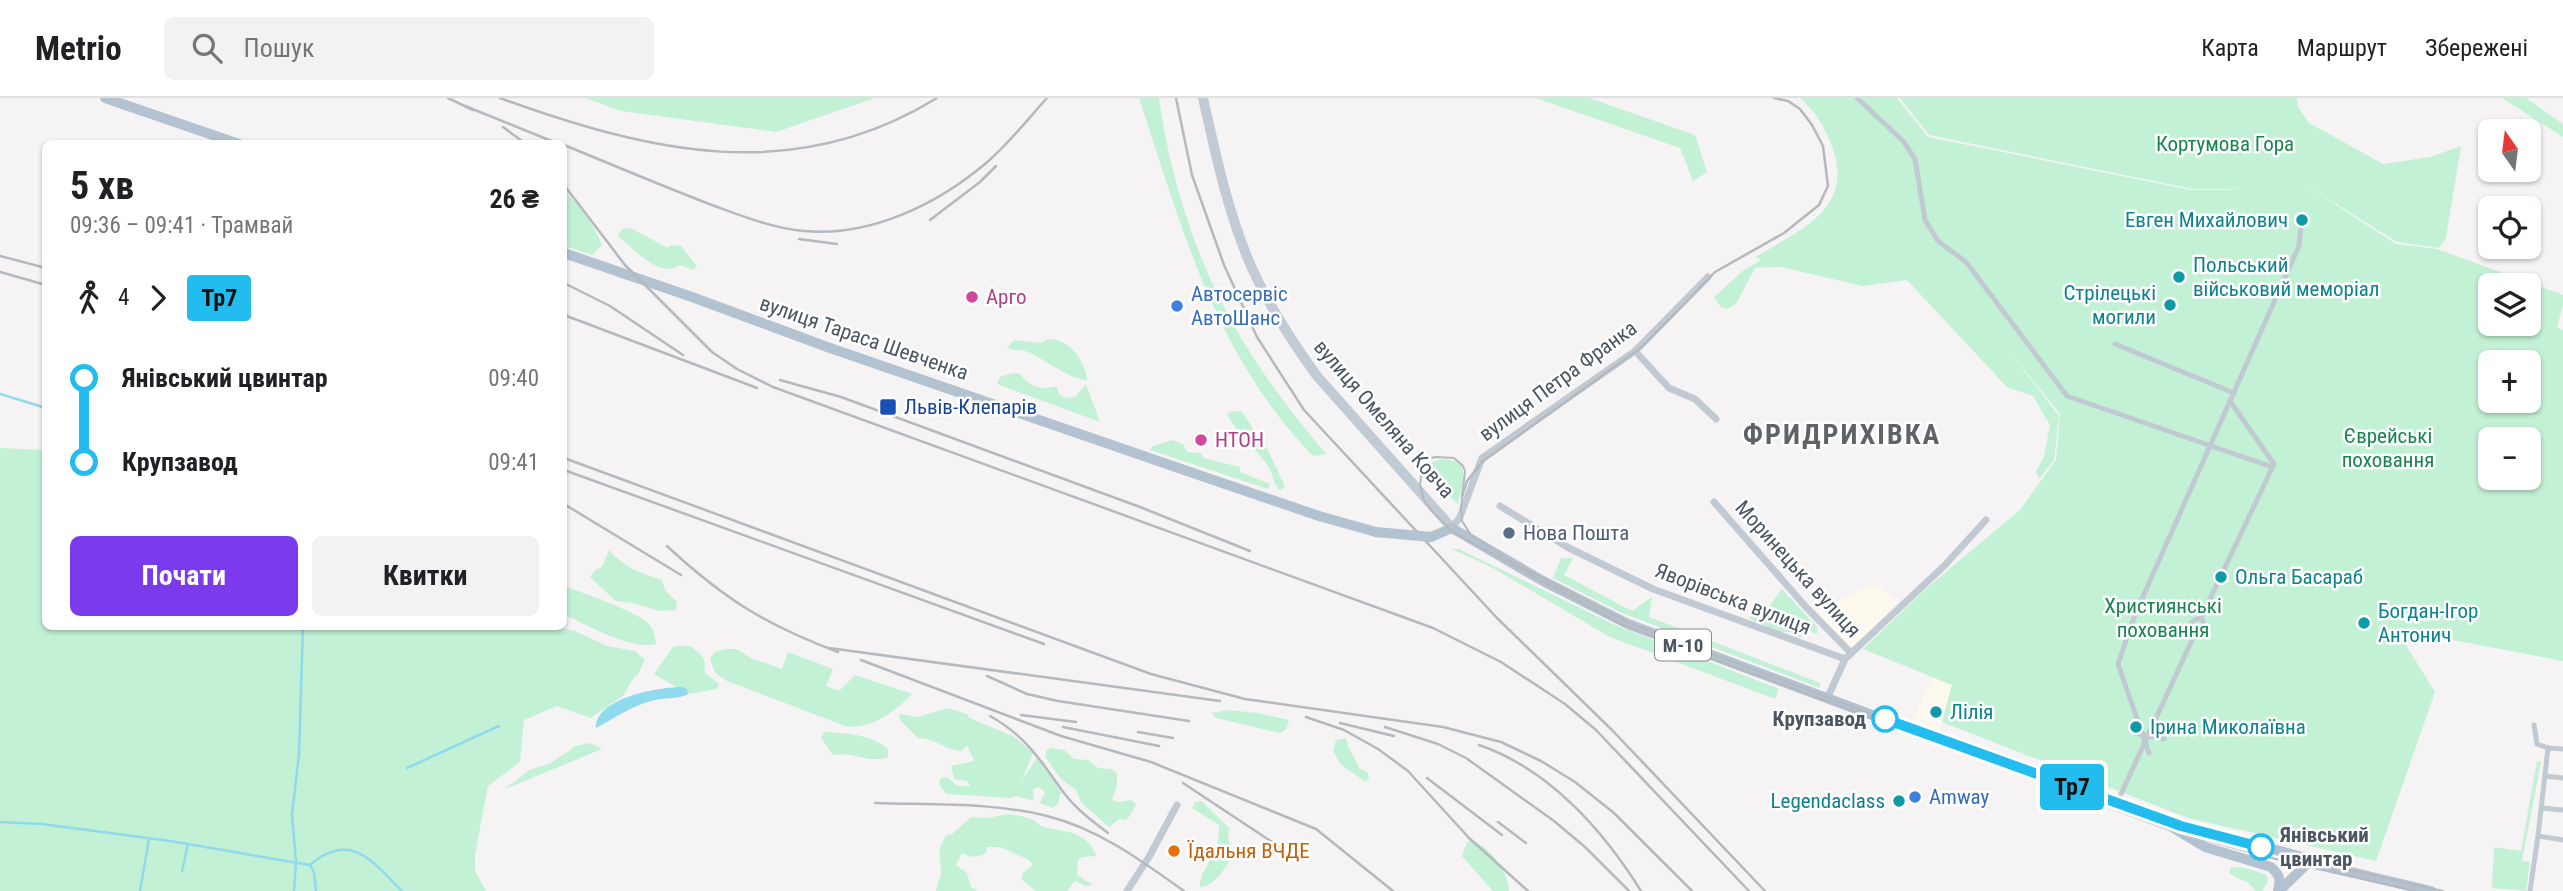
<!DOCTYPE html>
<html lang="uk">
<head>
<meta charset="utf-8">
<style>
	:root { --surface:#fff; --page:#f2f2f2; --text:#202124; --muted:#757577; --line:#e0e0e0; --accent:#7c3aed }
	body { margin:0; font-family:"Roboto Condensed",sans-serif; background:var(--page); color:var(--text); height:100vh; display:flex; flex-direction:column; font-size:26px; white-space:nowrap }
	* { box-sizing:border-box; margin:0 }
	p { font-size:23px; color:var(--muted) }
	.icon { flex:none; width:38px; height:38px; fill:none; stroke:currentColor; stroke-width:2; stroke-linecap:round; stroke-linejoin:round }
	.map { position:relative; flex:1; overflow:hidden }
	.side { position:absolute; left:42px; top:42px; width:525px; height:490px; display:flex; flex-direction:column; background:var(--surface); border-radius:10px; box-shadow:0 2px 5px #0004 }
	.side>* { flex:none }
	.badge { padding:0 14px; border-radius:5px; font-size:24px; line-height:46px }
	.needle { width:46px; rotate:346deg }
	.fabs { position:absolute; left:2478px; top:21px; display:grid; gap:14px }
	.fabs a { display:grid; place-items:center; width:63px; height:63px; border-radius:10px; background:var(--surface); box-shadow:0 2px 5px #0004; font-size:35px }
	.map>.badge { position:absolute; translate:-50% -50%; box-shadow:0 0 0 4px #fff }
	.legs { display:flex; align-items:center; gap:10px; height:77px; padding:0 28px; font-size:23px }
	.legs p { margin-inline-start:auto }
	.summary { display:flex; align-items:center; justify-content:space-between; height:119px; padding:0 28px }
	h1 { font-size:38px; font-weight:700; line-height:52px }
	.button { display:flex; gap:14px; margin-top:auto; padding:14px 28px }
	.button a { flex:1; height:80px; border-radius:10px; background:var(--accent); color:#fff; font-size:28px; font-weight:700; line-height:80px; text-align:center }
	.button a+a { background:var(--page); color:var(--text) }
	ul { padding:0 28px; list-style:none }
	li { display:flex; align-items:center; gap:24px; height:84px; font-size:26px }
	li i { display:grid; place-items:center; width:10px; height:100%; margin:0 9px; background:currentColor }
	li i::after { content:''; width:18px; height:18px; margin:-9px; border:5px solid; border-radius:50%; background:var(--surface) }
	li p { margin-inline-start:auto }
	li:first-child i { background:linear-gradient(#0000 50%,currentColor 0) }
	li:last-child i { background:linear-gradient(currentColor 50%,#0000 0) }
	header { display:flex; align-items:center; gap:42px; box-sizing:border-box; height:98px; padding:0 35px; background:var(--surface); border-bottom:2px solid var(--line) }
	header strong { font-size:33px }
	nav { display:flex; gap:38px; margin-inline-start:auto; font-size:24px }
	.search { width:490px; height:63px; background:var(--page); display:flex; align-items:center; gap:18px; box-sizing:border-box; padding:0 24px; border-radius:10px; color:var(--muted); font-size:26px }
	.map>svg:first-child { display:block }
	.commercial { fill:#fdf9ef }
	.green { fill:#c3f1d5; fill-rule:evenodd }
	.water { fill:#90daee }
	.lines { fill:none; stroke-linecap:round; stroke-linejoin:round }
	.stream { stroke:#90daee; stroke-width:2.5 }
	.pedestrian { stroke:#c1cad2; stroke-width:5 }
	.minor { stroke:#c1cad2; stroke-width:7 }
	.secondary { stroke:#c1cbd6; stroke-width:10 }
	.primary { stroke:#b3c2d1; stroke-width:10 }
	.tram { stroke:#b5b8bd; stroke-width:2 }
	.rail { stroke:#b5b8bd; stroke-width:2.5 }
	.primary-bridge { stroke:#b3c2d1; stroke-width:10 }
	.line-1-casing { stroke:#fff; stroke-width:16 }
	.line-1 { stroke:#23bcee; stroke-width:10 }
	.culture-dot { fill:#0f9aa8; stroke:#fff; stroke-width:2.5 }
	.hotel-dot { fill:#d1479c; stroke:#fff; stroke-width:2.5 }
	.shop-dot { fill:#3f7fe0; stroke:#fff; stroke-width:2.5 }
	.transit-dot { fill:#1a4fb4; stroke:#fff; stroke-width:2.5 }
	.service-dot { fill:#5c6f8a; stroke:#fff; stroke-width:2.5 }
	.stop-1-dot { fill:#fff; stroke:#23bcee; stroke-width:3.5 }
	.food-dot { fill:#e8710a; stroke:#fff; stroke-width:2.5 }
	.labels { text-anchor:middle; stroke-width:5; stroke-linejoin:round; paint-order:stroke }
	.shield { fill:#fff; stroke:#808990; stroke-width:2 }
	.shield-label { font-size:19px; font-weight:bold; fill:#4a5661 }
	.park-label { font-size:21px; fill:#17864f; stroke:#fff }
	.culture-label { font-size:21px; fill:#0d838f; stroke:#fff; text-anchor:start }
	.shop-label { font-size:21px; fill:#366cbe; stroke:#fff; text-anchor:start }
	.hotel-label { font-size:21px; fill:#b23c85; stroke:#fff; text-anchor:start }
	.street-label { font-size:21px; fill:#4a5661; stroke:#fff }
	.transit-label { font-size:21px; fill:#164399; stroke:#fff; text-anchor:start }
	.service-label { font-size:21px; fill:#4e5e75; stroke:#fff; text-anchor:start }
	.stop-label { font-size:21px; font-weight:bold; fill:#4a5661; stroke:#fff; text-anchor:end }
	.food-label { font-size:21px; fill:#c56008; stroke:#fff; text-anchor:start }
	.district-label { font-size:28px; font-weight:bold; letter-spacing:2px; fill:#5f6368; stroke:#fff }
</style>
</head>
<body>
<header>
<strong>Metrio</strong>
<div class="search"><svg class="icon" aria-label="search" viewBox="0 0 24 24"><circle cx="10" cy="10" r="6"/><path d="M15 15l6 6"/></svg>Пошук</div>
<nav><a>Карта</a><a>Маршрут</a><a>Збережені</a></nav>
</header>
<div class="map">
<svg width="2563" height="793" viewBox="0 0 2563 793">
	<rect width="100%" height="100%" fill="#f5f3f3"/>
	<!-- commercial -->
	<g class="commercial">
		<polygon points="1875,486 1898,504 1855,547 1847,547 1815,513"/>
		<polygon points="1932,580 1952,587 1942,624 1937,634 1911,625"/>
	</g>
	<!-- green -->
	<g class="green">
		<polygon points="585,0 875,0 776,34 621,13"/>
		<path d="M1139,0H1159C1170,83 1199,171 1243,243C1267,283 1296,320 1326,356L1313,358C1215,257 1182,130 1139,0Z"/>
		<polygon points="1536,0 1589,0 1695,37 1707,74 1693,83 1680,50"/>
		<path d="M1800,0H1897L1928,39L2191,92H2230L2245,88L2231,91H2192L1929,37L1900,0H2297L2298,9L2309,25L2383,66L2430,59L2461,48L2446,140L2439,150L2397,144L2301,84L2396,146L2437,151L2563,197V207L2557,229L2563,232V563L2396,531L2435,594L2376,763L2188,720L1942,624L1952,587L1863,551L1929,488L2020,412L2056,362L2060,316L2008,252L2059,318L2054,362L2039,381L2036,373L2044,359L2050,327L2033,298L2007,289L1907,182L1863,188L1781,169L1755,170L1736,206L1727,211L1720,208L1714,199L1744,172L1761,162L1756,159C1797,133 1852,113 1834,54C1827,33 1817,14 1800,0ZM2490,187H2529V226H2490ZM2490,264H2529V303H2490ZM2490,341H2529V380H2490Z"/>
		<polygon points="2502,0 2526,0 2563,26 2563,39"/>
		<path d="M564,92C579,107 594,126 602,147L592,157L564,148Z"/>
		<path d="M630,130L668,150L670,147L681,148L697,168L693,172L680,167C658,181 635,151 618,138L622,131Z"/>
		<path d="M1047,241C1069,240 1085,262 1087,282C1073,283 1044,261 1030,255C1023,251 1015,253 1007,250L1014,242L1041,245Z"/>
		<path d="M1013,275L1020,276C1025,283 1035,291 1045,290C1049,290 1053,288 1057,289L1059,296L1065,300L1075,299L1086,286L1100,324L997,286L1000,279Z"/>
		<path d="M1233,313L1242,314L1269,354L1285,389L1280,392C1272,385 1274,376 1268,368C1256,350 1236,335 1227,316Z"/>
		<polygon points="1173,342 1183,346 1187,354 1201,355 1203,360 1240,369 1240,374 1270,386 1268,391 1150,352 1153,348"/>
		<polygon points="0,350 45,352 46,528 556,529 575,533 607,548 635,553 645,562 637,578 634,579 623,598 591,620 557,608 524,622 520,664 488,688 475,756 475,773 486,793 0,793"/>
		<polygon points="1442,361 1455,363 1462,368 1464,381 1458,406 1424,374 1430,365"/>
		<polygon points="1452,451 1459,451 1615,527 1779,591 1775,601 1610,539 1493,470"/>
		<path d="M609,452C625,470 640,475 662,482L665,492L677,504L676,512L660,513L634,505L616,503L590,479L595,472L602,469Z"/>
		<polygon points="1561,460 1573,460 1564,477 1632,513 1652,499 1649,519 1820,585 1820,590 1622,515 1553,480"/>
		<path d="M564,488C581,494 637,514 648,525C653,530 655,538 656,546C629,552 589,527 564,517Z"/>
		<polygon points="1782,491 1817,529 1818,535 1813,535 1808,531 1800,540 1792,534 1778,534 1748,520 1769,509"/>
		<path d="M678,548H690C700,555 708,561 704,574L719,586L717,591L688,596L654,576L673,549Z"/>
		<path d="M726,551H736L753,561L782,571L788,554L833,571L826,588L839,593L855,577L912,596C896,613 869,633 845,628L727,583L715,575L710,560L715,554Z"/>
		<path d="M947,610L967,616L969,620L1013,638L1033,655L1022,682L1037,660L1043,663L1061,694L1058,706L1052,710L1040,705L1045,694L1039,689L1033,691L1034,703L1016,698L1010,700L946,696L939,686L941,680L947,679L957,688H970L967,683L954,681L951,668L974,663L967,647L962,653C942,651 938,641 918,640L900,622L899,616L918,619Z"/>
		<polygon points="1228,612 1257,615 1289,622 1286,632 1280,635 1216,620 1212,615"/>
		<path d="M824,634C845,635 871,636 888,651V659C869,666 852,653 833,657L821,640Z"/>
		<path d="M1346,640C1348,654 1355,657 1359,670L1367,674L1369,680L1366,684L1341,667L1333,653L1336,642Z"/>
		<polygon points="590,645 602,651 505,691 529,672 549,666 576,648"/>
		<polygon points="1051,650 1064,652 1074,661 1088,662 1098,670 1111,671 1117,675 1117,688 1112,702 1118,704 1131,702 1136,706 1130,718 1125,722 1119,721 1109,729 1081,704 1076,692 1061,681 1046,660 1046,653"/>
		<polygon points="2537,663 2541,664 2522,763 2530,764 2526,793 2492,790 2494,749 2521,753"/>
		<path d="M1201,703L1229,730L1228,742L1234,753C1229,766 1215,789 1200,789C1199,770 1222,756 1219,727L1192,710L1195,704Z"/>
		<path d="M1007,716C1015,717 1028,719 1035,723C1039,726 1039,728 1044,729C1065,734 1088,733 1096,758L1083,759L1078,762L1077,777L1093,787L1086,788L1075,783L1067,793H1036L1021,781L1023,775L1033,767L1029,762L1000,749H987L986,755C976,760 971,760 962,755L956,767L967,775L971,789L978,793H936C937,785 942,778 941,771C939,757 938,750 946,738L952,736L971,719L988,720Z"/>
		<path d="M1471,742C1489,748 1509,774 1509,793H1493L1462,758L1467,745Z"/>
		<path d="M2231,769C2243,769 2255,772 2266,777L2268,784L2262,793H2256L2246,783L2241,782L2229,775Z"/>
	</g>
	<!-- water -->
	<path class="water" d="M682,589L687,591L688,596C678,602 663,599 651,603C632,608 613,621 596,630C595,600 659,589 682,589Z"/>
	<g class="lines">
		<!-- stream -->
		<g class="stream">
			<polyline points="0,296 46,310"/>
			<polyline points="407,670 499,628"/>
			<polyline points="0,724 42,726 170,743 310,767"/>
			<path d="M310,767C351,732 373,764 402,793"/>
			<polyline points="310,767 314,774 316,793"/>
			<polyline points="182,773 188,746"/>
			<polyline points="140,793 149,741"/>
			<polyline points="294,793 296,764 292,717 299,656 303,528"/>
		</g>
		<!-- pedestrian -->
		<g class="pedestrian">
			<polyline points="1857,0 1903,43 1915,61 1925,122 1938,143 1966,164 2067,298 2272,369"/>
			<polyline points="2115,246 2234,295"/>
			<path d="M2193,540C2204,539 2208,529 2201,520"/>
			<polyline points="2534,627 2537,646 2548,650"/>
			<polyline points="2135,635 2164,641"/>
			<polyline points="2149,655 2118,566 2136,514 2299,148 2301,128"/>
			<polyline points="2545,678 2563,680"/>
			<path d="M2116,707L2193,540C2186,531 2190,522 2201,520L2274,366L2230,303"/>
			<polyline points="2542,710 2563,712"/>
			<polyline points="2538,738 2548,650 2563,651"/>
			<polyline points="2530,793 2538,738 2563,742"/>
		</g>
		<!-- minor -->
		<g class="minor">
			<polyline points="1635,253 1669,290 1695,301 1716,321"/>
			<polyline points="1714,404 1806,509 1851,555"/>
			<polyline points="1500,408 1569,450 1653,491 1845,561"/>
			<polyline points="1452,430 1460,419 1482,360 1635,253 1708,179"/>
			<polyline points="1827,601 1845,561 1944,468 1986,422"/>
			<polyline points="1127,793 1149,759 1177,707"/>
		</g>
		<!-- secondary -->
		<path class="secondary" d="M1203,0C1215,53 1226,106 1246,156C1263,199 1290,241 1317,278L1452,430"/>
		<!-- primary -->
		<g class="primary">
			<polyline points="105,0 239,46"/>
			<polyline points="564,155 692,199 830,250 1190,374 1319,418 1376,434"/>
			<path d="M1431,439L1452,430L1543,483L1628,526L2170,728L2205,749L2271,769C2280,777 2281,782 2278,793"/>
			<polyline points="2170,728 2181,728 2303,759 2309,764 2431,793"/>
			<polyline points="2279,793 2309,764"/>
		</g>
		<!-- tram -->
		<polyline class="tram" points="2415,793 2287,764 2179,735 1623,527 1454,435 1432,413 1424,402 1420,387 1422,371 1429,361 1435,359 1454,360 1463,368 1465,373 1461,410 1462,423 1471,437 1510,463 1627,524 2002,665 2181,728 2289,758 2443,793"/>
		<!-- rail -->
		<g class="rail">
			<polyline points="448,0 473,12"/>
			<path d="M500,0C649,54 793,89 937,0"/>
			<polyline points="1176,0 1192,77 1224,167 1257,239 1304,312 1497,520 1612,632 1765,793"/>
			<polyline points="465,8 559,46"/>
			<polyline points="503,29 526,46"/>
			<path d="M564,47C613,67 662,88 712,107C742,118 772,130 804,133C870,139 936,107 985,66C1008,47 1027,22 1047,0"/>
			<polyline points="564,87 625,167 712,254 737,271 773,289 1433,530 1501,564 1565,606 1596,632 1749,793"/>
			<polyline points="930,122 980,84 996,68"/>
			<polyline points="799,141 837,146"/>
			<polyline points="0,158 46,170"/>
			<polyline points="0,174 46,187"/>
			<polyline points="564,185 610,208 683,257"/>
			<polyline points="564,217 757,290"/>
			<polyline points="780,282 841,299 1140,409 1250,453"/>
			<polyline points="564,360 1151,576 1245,601 1443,629 1501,644 1541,663 1575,684 1614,715 1692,793"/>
			<polyline points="564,372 1044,546"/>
			<polyline points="1462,398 1467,383 1482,364 1642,249 1715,174 1784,135 1819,107 1828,88 1823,48 1812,27 1800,11 1788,3 1774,0"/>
			<polyline points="564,406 681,477"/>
			<path d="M667,448C724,501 766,527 838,554"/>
			<polyline points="829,550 1220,603"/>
			<polyline points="861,562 1061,638 1151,664 1316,731 1393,793"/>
			<polyline points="987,578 1027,596 1058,603 1189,623"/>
			<polyline points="1021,617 1076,624"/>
			<path d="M990,618C1026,638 1041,663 1064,695C1076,711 1092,723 1108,735"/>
			<polyline points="1306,619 1344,632 1378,651 1408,673 1469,740 1528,793"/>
			<polyline points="1340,625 1394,638"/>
			<polyline points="1063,629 1159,648"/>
			<polyline points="1385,629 1438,646 1466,660 1554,723 1585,749 1629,793"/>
			<polyline points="1138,634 1173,640"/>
			<path d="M1479,647C1549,671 1603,732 1641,793"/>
			<polyline points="1427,680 1502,737"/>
			<polyline points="1183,685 1299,762"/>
			<path d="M875,705C932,707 992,704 1047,718C1099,731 1142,763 1184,793"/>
			<polyline points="1498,724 1526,745"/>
		</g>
		<!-- primary-bridge -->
		<polyline class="primary-bridge" points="1376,434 1431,439"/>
	</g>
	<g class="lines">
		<!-- line-1 casing -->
		<g class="line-1-casing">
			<polyline id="line-1" points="1885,621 2181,728 2261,749"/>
		</g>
		<!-- line-1 -->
		<use href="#line-1" class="line-1"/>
	</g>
	<!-- markers -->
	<g class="culture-dot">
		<circle cx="2302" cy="122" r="7"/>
		<circle cx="2179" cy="179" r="7"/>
		<circle cx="2170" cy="207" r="7"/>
		<circle cx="2221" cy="479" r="7"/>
		<circle cx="2364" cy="525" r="7"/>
		<circle cx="1936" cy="614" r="7"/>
		<circle cx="2136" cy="629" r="7"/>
		<circle cx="1899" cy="703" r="7"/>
	</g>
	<g class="hotel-dot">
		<circle cx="972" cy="199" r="7"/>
		<circle cx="1201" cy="342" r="7"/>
	</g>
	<g class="shop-dot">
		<circle cx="1177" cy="208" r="7"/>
		<circle cx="1915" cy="699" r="7"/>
	</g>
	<rect class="transit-dot" x="879" y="300" width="18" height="18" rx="3.5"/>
	<circle class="service-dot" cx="1509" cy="435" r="7"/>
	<g class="stop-1-dot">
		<circle cx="1885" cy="621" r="12"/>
		<circle cx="2261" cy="749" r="12"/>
	</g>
	<circle class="food-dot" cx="1174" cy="753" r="7"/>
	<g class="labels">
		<!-- shield labels -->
		<rect class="shield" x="1655" y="531.5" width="56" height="31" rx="5"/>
		<g class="shield-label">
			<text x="1683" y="554">М-10</text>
		</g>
		<!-- park labels -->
		<g class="park-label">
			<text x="2225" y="53">Кортумова Гора</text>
			<text x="2388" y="345">Єврейські<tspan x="2388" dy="24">поховання</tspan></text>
			<text x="2163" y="515">Християнські<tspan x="2163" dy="24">поховання</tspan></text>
		</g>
		<!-- culture labels -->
		<g class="culture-label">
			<text x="2288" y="129" text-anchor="end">Евген Михайлович</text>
			<text x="2193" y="174">Польський<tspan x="2193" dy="24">військовий меморіал</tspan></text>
			<text x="2156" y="202" text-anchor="end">Стрілецькі<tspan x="2156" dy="24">могили</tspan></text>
			<text x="2235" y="486">Ольга Басараб</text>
			<text x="2378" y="520">Богдан-Ігор<tspan x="2378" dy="24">Антонич</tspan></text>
			<text x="1950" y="621">Лілія</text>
			<text x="2150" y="636">Ірина Миколаївна</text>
			<text x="1885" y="710" text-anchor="end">Legendaclass</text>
		</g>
		<!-- shop labels -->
		<g class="shop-label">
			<text x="1191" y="203">Автосервіс<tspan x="1191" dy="24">АвтоШанс</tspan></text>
			<text x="1929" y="706">Amway</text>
		</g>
		<!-- hotel labels -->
		<g class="hotel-label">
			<text x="986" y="206">Арго</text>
			<text x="1215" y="349">НТОН</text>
		</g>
		<!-- street labels -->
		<g class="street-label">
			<text transform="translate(864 240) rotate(19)" y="7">вулиця Тараса Шевченка</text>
			<text transform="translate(1558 283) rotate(-36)" y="7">вулиця Петра Франка</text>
			<text transform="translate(1384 321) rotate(49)" y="7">вулиця Омеляна Ковча</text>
			<text transform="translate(1798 471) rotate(48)" y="7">Моринецька вулиця</text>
			<text transform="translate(1733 501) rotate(21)" y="7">Яворівська вулиця</text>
		</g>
		<!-- transit labels -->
		<g class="transit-label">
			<text x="904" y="316">Львів-Клепарів</text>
		</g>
		<!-- service labels -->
		<g class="service-label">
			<text x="1523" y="442">Нова Пошта</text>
		</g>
		<!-- stop labels -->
		<g class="stop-label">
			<text x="1866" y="628">Крупзавод</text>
			<text x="2280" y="744" text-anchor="start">Янівський<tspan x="2280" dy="24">цвинтар</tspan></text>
		</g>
		<!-- food labels -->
		<g class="food-label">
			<text x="1188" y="760">Їдальня ВЧДЕ</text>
		</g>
		<!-- district labels -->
		<g class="district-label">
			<text x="1842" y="346">ФРИДРИХІВКА</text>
		</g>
	</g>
</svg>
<div class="fabs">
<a><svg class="needle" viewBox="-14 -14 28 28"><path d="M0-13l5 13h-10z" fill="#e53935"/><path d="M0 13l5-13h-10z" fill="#757577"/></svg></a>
<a><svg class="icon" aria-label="locate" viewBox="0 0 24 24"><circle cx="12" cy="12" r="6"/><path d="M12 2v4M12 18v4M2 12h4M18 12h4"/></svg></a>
<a><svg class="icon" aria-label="layers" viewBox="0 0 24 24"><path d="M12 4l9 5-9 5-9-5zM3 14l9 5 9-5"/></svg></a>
<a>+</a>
<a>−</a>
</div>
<b class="badge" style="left:2072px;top:689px;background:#23bcee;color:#111">Тр7</b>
<section class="side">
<div class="summary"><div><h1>5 хв</h1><p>09:36 – 09:41 · Трамвай</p></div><b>26 ₴</b></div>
<div class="legs"><svg class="icon" aria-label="walk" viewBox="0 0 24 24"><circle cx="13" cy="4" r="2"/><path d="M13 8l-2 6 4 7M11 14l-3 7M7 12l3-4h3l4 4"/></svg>4<svg class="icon" aria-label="forward" viewBox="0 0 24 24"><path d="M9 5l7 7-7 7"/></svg><b class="badge" style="background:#23bcee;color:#111">Тр7</b></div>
<ul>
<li><i style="color:#23bcee"></i><b>Янівський цвинтар</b><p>09:40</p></li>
<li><i style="color:#23bcee"></i><b>Крупзавод</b><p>09:41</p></li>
</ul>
<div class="button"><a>Почати</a><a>Квитки</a></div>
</section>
</div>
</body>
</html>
